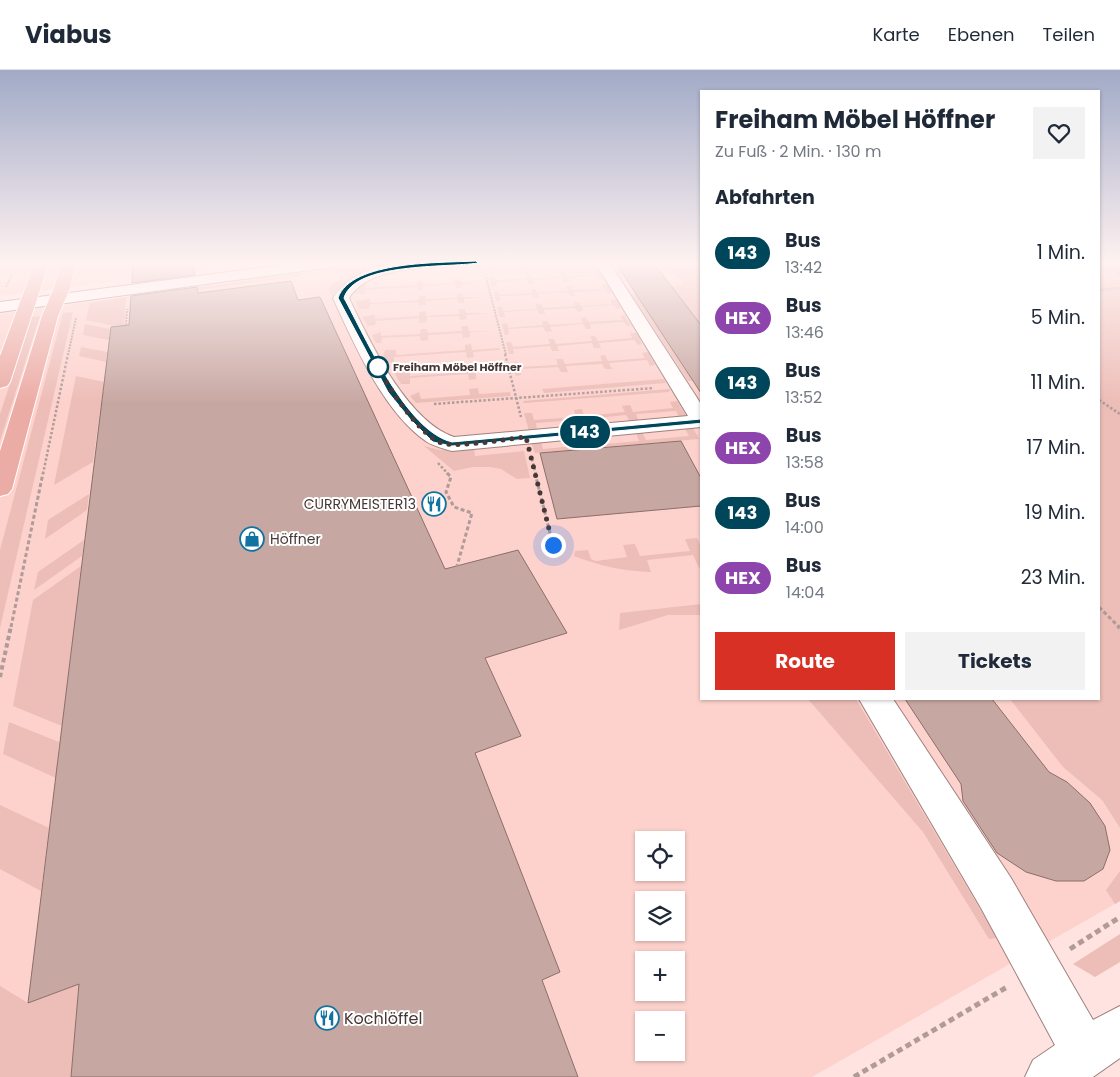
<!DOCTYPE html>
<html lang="de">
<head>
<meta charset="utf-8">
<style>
	:root { --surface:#fff; --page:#f2f2f3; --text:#1f2937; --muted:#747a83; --line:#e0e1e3; --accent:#d93025 }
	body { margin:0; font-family:Poppins,sans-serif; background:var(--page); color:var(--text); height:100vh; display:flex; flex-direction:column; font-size:19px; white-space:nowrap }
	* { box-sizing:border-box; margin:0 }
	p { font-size:16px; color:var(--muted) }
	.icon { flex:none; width:28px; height:28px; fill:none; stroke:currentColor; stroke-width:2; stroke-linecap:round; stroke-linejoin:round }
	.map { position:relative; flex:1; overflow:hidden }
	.details { position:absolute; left:700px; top:20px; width:400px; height:610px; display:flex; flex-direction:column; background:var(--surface); border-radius:0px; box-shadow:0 1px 4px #0004 }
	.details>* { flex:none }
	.badge { padding:0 10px; border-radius:16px; font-size:18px; line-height:32px }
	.fabs { position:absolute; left:635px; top:761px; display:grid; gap:10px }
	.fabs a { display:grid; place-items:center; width:50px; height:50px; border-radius:0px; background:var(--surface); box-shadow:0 1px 4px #0004; font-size:25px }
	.you { position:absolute; width:25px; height:25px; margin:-12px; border:4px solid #fff; border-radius:50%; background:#1a73e8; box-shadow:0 0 0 8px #1a73e833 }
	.map>.badge { position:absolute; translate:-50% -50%; box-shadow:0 0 0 2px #fff }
	h2 { padding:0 15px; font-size:19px; line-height:45px }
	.round { display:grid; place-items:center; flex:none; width:52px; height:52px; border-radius:0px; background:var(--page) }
	.headline { display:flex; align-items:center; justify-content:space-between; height:85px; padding:0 15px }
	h1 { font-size:24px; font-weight:700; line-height:38px }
	.button { display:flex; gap:10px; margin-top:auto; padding:10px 15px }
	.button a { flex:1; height:58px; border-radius:0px; background:var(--accent); color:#fff; font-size:20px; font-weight:700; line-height:58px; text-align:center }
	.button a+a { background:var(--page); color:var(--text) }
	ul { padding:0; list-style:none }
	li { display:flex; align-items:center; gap:15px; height:65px; padding:0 15px }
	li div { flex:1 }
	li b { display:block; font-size:19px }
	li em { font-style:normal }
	li .badge { min-width:55px; font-weight:700; text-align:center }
	header { display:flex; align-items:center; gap:30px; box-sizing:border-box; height:70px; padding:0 25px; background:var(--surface); border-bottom:1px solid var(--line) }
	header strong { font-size:24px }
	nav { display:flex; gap:28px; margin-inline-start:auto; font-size:18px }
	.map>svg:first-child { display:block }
	.built { fill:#fdd2cd; fill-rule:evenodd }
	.green { fill:#edbdb7 }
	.building { fill:#c7a7a2; stroke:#8c6e6a }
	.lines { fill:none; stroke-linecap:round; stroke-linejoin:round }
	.minor-casing { stroke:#a0817d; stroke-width:2 }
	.major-casing { stroke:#fff; stroke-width:2 }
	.path-far4 { stroke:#b19b99; stroke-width:2; stroke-dasharray:2 1; stroke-linecap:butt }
	.path-far3 { stroke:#b19b99; stroke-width:2.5; stroke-dasharray:2.5 2; stroke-linecap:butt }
	.path-far2 { stroke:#b19b99; stroke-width:3; stroke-dasharray:4 2.5; stroke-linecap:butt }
	.path-far1 { stroke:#b19b99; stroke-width:4; stroke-dasharray:4.5 3; stroke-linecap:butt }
	.path { stroke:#b19b99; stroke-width:5; stroke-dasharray:6 4; stroke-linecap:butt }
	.minor { fill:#fff; fill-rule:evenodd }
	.major { fill:#ecaca6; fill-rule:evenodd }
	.line { fill:#00465a; stroke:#fff }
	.walk { stroke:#453836; stroke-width:5; stroke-dasharray:0 9 }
	.stop-dot { fill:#fff; stroke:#00465a; stroke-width:2.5 }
	.labels { text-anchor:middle; stroke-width:4; stroke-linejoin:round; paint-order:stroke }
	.far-stop-label { font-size:11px; font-weight:bold; fill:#453836; stroke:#fff; text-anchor:start }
	.poi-label { font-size:14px; fill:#453836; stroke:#fff; text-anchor:end }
	.near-poi-label { font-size:16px; fill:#453836; stroke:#fff; text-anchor:start }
</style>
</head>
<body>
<header>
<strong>Viabus</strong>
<nav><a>Karte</a><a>Ebenen</a><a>Teilen</a></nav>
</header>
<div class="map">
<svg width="1120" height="1007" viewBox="0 0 1120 1007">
	<rect width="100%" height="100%" fill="#ffe3e0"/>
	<!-- built -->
	<g class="built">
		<polygon points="0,192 266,192 0,226"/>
		<path d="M383,192H678L701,220V629H1043L1120,721V831L812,1007H0V244ZM644,770H676V802H644ZM644,830H676V862H644ZM644,890H676V922H644ZM644,950H676V982H644Z"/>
	</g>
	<!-- green -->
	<g class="green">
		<path d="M383,192H420C385,198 354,198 332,226L328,220L334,212L347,208L348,207L344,205L352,202L325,200Z"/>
		<polygon points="520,192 525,192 527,195 595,192 596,195 591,196 589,193 562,195 563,198 558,198 556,195 528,196 529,200 523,200 521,197 493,198 494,202 487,202 485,194 491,194 493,197 521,196"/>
		<path d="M661,192H701V255L671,216L684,214C678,206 669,202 661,192Z"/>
		<polygon points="1099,192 1120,192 1120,758 1102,730 1063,697 1010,629 1099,629"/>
		<polygon points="594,201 600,201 604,209 599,210 597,206 568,208 569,211 564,212 562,208 533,210 534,213 528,214 527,210 497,212 497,216 491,216 489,207 495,207 497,210 526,209 526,205 531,205 532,208 561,207 560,203 565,203 567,206 595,205"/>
		<polygon points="313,202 314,204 131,229 131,226"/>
		<polygon points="454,209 459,209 460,212 483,213 461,214 461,218 456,218 455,214 423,216 423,220 418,220 417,217 365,220 365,224 352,223 360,215 366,214 366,218 417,215 418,211 423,211 423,215 454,213"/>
		<polygon points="602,215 608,215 612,223 608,224 606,220 574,222 576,226 570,226 568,222 538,224 539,228 533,228 532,225 500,226 500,230 496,231 494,222 498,221 499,225 532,223 531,219 536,219 537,223 568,221 566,217 572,217 573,220 604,219"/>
		<polygon points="463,223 463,227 487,227 464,229 464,233 458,233 457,229 426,231 426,235 419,236 419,232 370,234 369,239 359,239 355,231 370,229 370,233 419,230 419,226 425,226 426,229 457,228 457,224"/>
		<polygon points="636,224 694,311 688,311 632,225"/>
		<polygon points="126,227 124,255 115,256 86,250 90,233"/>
		<polygon points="611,229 617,230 621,238 617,239 614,235 582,237 583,241 578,242 575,238 544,240 545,244 539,244 537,240 504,242 505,247 500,247 497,237 502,237 503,241 537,239 536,234 541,234 543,238 575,236 574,232 579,232 581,236 612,234"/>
		<polygon points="459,239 465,239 466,243 491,243 466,245 467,249 460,250 459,246 427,247 427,252 419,253 419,248 376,251 375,255 368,256 362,247 375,245 375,249 419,246 419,242 426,241 426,246 459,244"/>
		<polygon points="73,242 0,558 0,480 63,243"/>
		<polygon points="624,245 631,256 627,256 624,252 590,254 591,259 586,259 583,254 550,257 552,261 546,262 543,257 508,259 509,264 505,265 502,254 507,253 508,258 543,255 542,251 548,251 549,255 583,253 581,248 586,248 589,252 622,250 620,246"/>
		<polygon points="40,246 0,371 0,344 32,247"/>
		<polygon points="85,254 110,259 109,270 83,265"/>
		<polygon points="461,256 468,256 469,261 495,261 470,262 470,267 463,268 462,263 428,265 428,270 421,271 420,266 382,268 381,273 376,273 372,265 381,262 381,266 420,264 421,259 427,259 428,263 462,261"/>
		<polygon points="630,263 637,263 642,274 638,275 634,270 599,273 601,278 594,278 592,273 557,276 559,281 552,281 550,276 513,279 514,284 509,284 506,272 511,272 513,277 550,274 548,269 554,269 556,274 592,271 590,266 595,266 598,271 632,268"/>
		<polygon points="471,274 472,280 499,278 500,280 473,282 474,287 467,288 466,282 394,287 394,293 387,292 383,285 385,280 396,280 396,285 465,280 465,275"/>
		<polygon points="81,277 107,282 106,292 79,286"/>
		<polygon points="647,282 649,283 655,295 650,296 647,290 609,293 612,299 605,299 602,294 566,296 568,302 561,302 558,297 520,299 521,305 516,306 512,293 517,292 519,297 558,295 556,289 563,289 565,294 602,291 600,286 605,285 608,291 645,288 642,283"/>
		<polygon points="474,295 475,301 504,299 504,301 476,303 476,309 469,310 468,304 410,308 410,314 401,314 395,304 398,301 410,300 410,306 467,302 467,296"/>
		<polygon points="76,306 104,312 93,392 54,415"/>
		<polygon points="664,309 666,313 544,323 542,319"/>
		<polygon points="478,318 479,324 510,322 511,326 416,333 410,326 419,322 421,329 470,325 469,319"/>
		<polygon points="670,319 669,322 524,333 523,331"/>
		<polygon points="677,331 687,347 679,348 676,341 636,344 639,352 630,352 626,345 586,349 588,356 580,357 577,350 536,353 537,360 529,361 524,343 532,343 534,350 576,347 574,340 582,339 584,346 625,342 622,336 630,335 633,342 673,338 670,332"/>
		<polygon points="693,358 699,369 535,383 531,372 541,371 543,379 586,375 584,367 592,366 595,375 639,371 636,363 642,362 646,370 689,366 685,359"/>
		<polygon points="424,376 440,380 474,377 475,386 524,381 530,408 517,409 501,399 490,397 473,397 454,401"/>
		<polygon points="89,424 87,440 45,469 48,450"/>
		<path d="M697,468L701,477V497L699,498L693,485L647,490L651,502C623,501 600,496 574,486L575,481L588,480L591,489L596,491L627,487L623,475L635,474L640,486L690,481L685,469Z"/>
		<polygon points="84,470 82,486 34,520 38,502"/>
		<polygon points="81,496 62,656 13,636 33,530"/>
		<polygon points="701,534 701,545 668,545 619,560 620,543"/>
		<polygon points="808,629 856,629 997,868 989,869 923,762"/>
		<polygon points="9,652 59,672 56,708 3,684"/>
		<polygon points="0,735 49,758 41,821 0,799"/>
		<polygon points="1120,801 1120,831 1115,834 1106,820"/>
		<polygon points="1120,864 1120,892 1095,907 1073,894"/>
		<polygon points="79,914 71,1007 0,1007 0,916 28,933"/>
	</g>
	<!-- building -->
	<g class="building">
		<polygon points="133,192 193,192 195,205 132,213"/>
		<polygon points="615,192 653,192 701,255 701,323"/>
		<polygon points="291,211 298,230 320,227 445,499 518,480 567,563 485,588 521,666 475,683 560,902 542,910 578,1007 71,1007 79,914 28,933 111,257 129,255 131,226 197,217 198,223"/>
		<polygon points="681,371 701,408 701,436 557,449 540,383"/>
		<polygon points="905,629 992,629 1049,702 1067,712 1090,733 1105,756 1110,780 1103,799 1084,811 1056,811 1026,802 997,783 963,731 961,714"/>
	</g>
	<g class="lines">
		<!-- minor casing -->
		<g class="minor-casing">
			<g id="minor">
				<polygon points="305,192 347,192 340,196 0,242 0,232"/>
				<path d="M403,192H482L475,196C438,198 371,193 349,228C370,272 406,350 454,367L688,346L595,192H609L701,334V357L452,381C444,379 434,376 427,372C384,343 354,274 333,228C351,202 373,197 403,192Z"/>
				<polygon points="859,629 893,629 1011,808 1093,950 1120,936 1120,988 1093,1007 1025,1007 1033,990 1055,975 981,838"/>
			</g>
		</g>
		<!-- major casing -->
		<g class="major-casing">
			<g id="major">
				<polygon points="35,192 49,192 10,312 7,316 0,318 0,286"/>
				<polygon points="62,192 76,192 70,218 58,246 12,419 8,424 0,426 0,381 42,246 54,218"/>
			</g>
		</g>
		<!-- path-far4 -->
		<g class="path-far4">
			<polyline points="1099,194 1120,204"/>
			<polyline points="486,207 506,285"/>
			<polyline points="6,217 12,204"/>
			<polyline points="1099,220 1120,218"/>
			<polyline points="126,255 127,239"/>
			<polyline points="68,285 76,248"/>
		</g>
		<!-- path-far3 -->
		<g class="path-far3">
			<polyline points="505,284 521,347"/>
			<polyline points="1099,330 1120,344"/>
			<polyline points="434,334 654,318"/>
			<polyline points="532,389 536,404"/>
			<polyline points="438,393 448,404"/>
			<polyline points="43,404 68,284"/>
		</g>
		<!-- path-far2 -->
		<g class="path-far2">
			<polyline points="447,403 451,407 446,422 454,437 472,443 457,496"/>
			<polyline points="535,403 553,475"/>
			<polyline points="1099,537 1119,557"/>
			<polyline points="11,557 43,403"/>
		</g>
		<!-- path-far1 -->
		<g class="path-far1">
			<polyline points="1118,556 1120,558"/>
			<polyline points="0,607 11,556"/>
		</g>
		<!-- path -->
		<g class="path">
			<polyline points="1070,879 1120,847"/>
			<polyline points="854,1007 1007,917"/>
		</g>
		<!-- minor -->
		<use href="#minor" class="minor"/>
		<!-- major -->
		<use href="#major" class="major"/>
	</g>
	<!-- sky -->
	<linearGradient id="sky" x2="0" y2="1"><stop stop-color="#a1aac7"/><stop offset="0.58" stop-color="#fff2f1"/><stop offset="1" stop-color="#fff2f1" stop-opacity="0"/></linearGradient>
	<rect width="1120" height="333" fill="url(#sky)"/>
	<!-- line -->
	<path class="line" d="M476,191L478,193C446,198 355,192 344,228C366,268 406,361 452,372L701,349L705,351L704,353L452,376L433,372L410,349L388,322L338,228C351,190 442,193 476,191Z"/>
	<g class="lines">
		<!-- walk -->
		<path class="walk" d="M378,297C387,316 421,367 442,373C459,378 506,369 526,367L553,475"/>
	</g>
	<!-- icons -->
	<defs>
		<g id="restaurant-ring" transform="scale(1.25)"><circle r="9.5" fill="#fff" stroke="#1373a0" stroke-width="1.5"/><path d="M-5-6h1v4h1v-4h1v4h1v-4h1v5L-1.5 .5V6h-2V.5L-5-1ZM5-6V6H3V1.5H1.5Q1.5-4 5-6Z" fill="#1373a0"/></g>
		<g id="shop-ring" transform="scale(1.25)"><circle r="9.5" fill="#fff" stroke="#1373a0" stroke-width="1.5"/><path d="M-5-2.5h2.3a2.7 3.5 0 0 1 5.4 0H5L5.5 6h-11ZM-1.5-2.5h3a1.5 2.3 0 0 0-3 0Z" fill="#1373a0"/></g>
	</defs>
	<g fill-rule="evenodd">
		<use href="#restaurant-ring" x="434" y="434"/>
		<use href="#shop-ring" x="252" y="469"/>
		<use href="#restaurant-ring" x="327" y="948"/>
	</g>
	<!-- markers -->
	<circle class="stop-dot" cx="378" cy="297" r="10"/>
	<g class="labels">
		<!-- far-stop labels -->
		<g class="far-stop-label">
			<text x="393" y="301">Freiham Möbel Höffner</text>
		</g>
		<!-- poi labels -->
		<g class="poi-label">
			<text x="416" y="439">CURRYMEISTER13</text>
			<text x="270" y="474" text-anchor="start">Höffner</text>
		</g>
		<!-- near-poi labels -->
		<g class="near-poi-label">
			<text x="344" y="954">Kochlöffel</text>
		</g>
	</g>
</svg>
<div class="fabs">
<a><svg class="icon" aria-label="locate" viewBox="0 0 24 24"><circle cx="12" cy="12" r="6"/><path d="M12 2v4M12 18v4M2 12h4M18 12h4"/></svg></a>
<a><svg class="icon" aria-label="layers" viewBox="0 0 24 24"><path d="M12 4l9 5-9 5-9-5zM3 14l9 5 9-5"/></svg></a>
<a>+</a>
<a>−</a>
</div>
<div class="you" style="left:553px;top:475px"></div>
<b class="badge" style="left:585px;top:362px;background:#00465a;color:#fff">143</b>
<section class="details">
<div class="headline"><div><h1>Freiham Möbel Höffner</h1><p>Zu Fuß · 2 Min. · 130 m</p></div><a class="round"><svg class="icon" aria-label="heart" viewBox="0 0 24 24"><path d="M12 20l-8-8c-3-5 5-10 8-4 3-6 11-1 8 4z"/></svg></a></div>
<h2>Abfahrten</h2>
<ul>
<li><span class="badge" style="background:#00465a;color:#fff">143</span><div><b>Bus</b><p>13:42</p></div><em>1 Min.</em></li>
<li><span class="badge" style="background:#8e44ad;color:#fff">HEX</span><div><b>Bus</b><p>13:46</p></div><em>5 Min.</em></li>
<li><span class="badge" style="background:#00465a;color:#fff">143</span><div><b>Bus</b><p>13:52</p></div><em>11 Min.</em></li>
<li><span class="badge" style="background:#8e44ad;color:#fff">HEX</span><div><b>Bus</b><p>13:58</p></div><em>17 Min.</em></li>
<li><span class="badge" style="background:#00465a;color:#fff">143</span><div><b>Bus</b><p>14:00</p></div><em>19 Min.</em></li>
<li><span class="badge" style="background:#8e44ad;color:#fff">HEX</span><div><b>Bus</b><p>14:04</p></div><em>23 Min.</em></li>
</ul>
<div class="button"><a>Route</a><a>Tickets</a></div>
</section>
</div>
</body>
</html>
